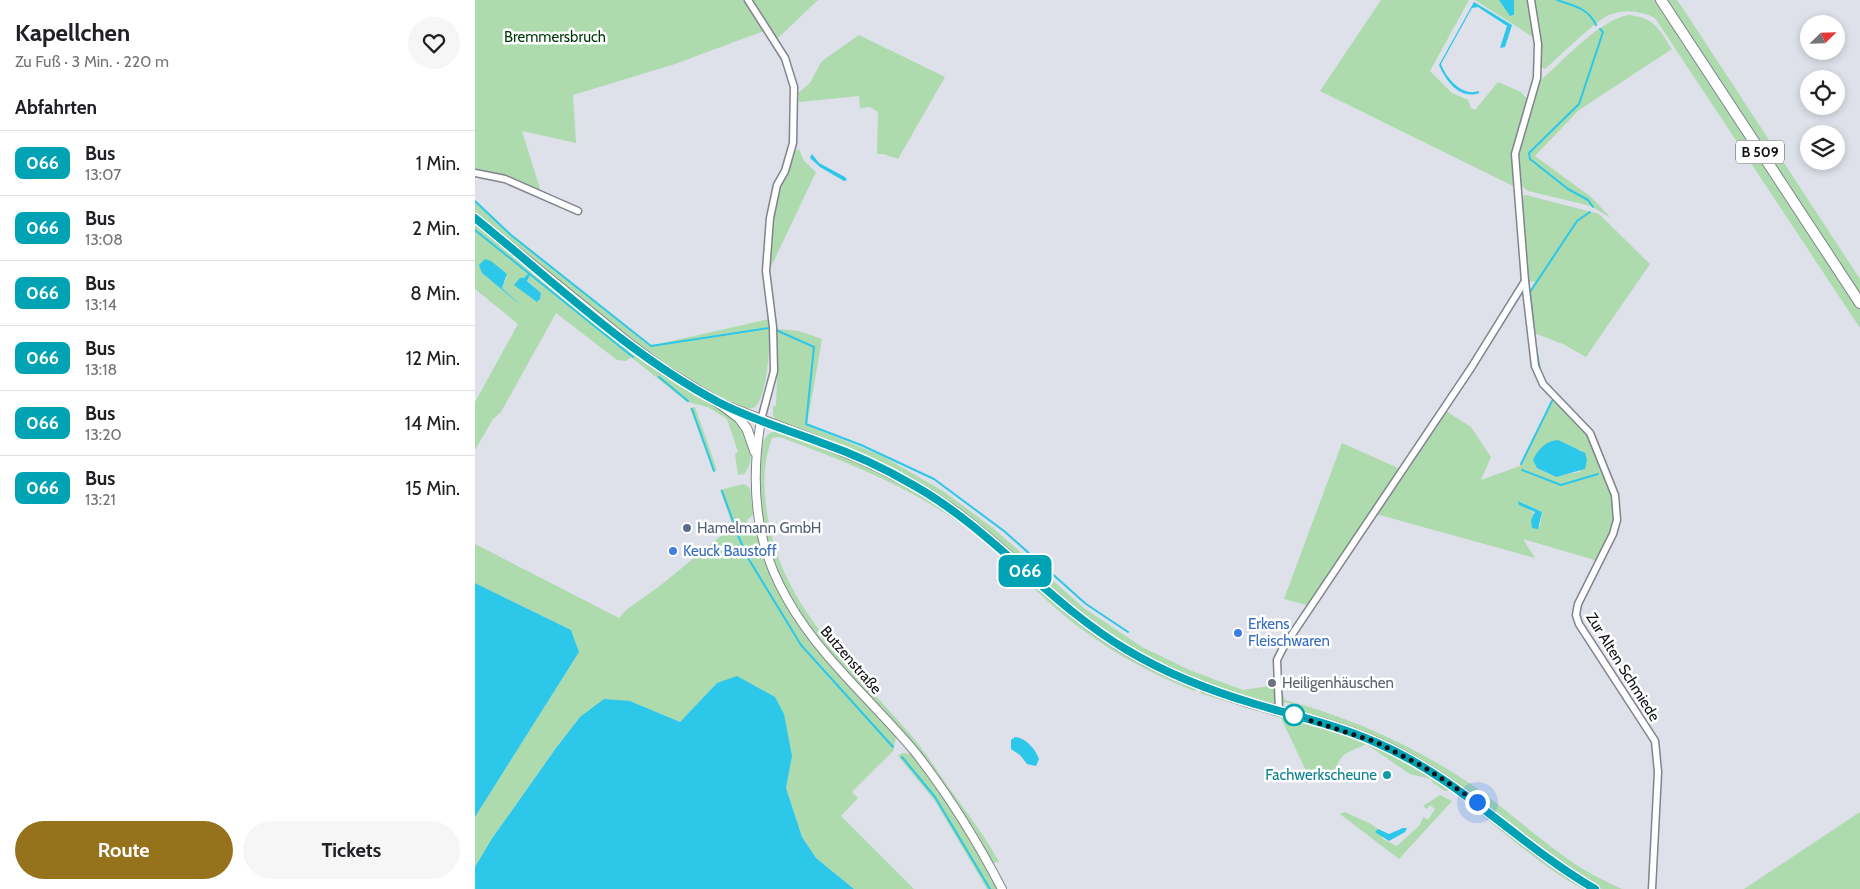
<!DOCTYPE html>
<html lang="de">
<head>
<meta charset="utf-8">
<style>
	:root { --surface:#fff; --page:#f6f6f6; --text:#202124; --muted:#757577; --line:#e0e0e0; --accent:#95721b }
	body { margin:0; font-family:Cabin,sans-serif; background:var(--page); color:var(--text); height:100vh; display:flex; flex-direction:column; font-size:19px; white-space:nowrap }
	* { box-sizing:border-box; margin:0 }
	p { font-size:16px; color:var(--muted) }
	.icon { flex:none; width:28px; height:28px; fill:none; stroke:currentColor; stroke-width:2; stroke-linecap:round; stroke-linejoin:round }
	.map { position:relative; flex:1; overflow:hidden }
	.drawer { display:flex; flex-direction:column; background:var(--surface); width:475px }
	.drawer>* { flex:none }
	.badge { padding:0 10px; border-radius:8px; font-size:18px; line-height:32px }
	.needle { width:32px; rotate:67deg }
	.buttons { position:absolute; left:1325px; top:15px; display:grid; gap:10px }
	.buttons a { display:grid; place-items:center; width:45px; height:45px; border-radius:50%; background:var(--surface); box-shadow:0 2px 8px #0003; font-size:25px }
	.you { position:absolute; width:25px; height:25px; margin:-12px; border:4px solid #fff; border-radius:50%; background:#1a73e8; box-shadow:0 0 0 8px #1a73e833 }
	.map>.badge { position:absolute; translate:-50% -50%; box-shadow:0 0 0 2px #fff }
	h2 { padding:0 15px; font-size:19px; line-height:45px }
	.round { display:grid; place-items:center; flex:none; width:52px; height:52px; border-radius:26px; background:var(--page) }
	.overview { display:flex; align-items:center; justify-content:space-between; height:85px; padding:0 15px }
	h1 { font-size:24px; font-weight:700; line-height:38px }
	.button { display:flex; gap:10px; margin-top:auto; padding:10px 15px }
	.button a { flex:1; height:58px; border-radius:30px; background:var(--accent); color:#fff; font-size:20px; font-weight:700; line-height:58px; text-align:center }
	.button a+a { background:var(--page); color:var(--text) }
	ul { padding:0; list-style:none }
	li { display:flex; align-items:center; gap:15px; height:65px; padding:0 15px; border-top:1px solid var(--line) }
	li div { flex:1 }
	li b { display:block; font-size:19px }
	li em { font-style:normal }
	li .badge { min-width:55px; font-weight:700; text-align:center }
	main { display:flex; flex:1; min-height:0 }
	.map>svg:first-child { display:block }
	.green { fill:#addbae; fill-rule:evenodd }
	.water { fill:#2cc7e9 }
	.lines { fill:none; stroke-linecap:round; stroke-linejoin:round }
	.stream { stroke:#2cc7e9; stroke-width:2 }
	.minor-casing { stroke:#82838d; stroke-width:9 }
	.tertiary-casing { stroke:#82838d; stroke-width:10 }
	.secondary-casing { stroke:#82838d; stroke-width:11 }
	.primary-casing { stroke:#82838d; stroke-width:12 }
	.minor { stroke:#fff; stroke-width:6 }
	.tertiary { stroke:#fff; stroke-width:8 }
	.secondary { stroke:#fff; stroke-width:9 }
	.primary { stroke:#fff; stroke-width:10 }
	.line-casing { stroke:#fff; stroke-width:11 }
	.line { stroke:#00a3b4; stroke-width:8 }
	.walk { stroke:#101114; stroke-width:5; stroke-dasharray:0 9 }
	.service-dot { fill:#5c6f8a; stroke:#fff; stroke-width:2 }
	.shop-dot { fill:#3f7fe0; stroke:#fff; stroke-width:2 }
	.worship-dot { fill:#6b7280; stroke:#fff; stroke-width:2 }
	.stop-dot { fill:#fff; stroke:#00a3b4; stroke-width:2.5 }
	.culture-dot { fill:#0f9aa8; stroke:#fff; stroke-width:2 }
	.labels { text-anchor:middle; stroke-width:5; stroke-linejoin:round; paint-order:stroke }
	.shield { fill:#fff; stroke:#58585a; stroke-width:1 }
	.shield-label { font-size:14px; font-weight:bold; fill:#101114 }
	.park-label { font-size:15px; fill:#003909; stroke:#fff }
	.service-label { font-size:15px; fill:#4e5e75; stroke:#fff; text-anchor:start }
	.shop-label { font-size:15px; fill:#366cbe; stroke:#fff; text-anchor:start }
	.street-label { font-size:15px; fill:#101114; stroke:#fff }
	.worship-label { font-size:15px; fill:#5b616d; stroke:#fff; text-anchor:start }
	.culture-label { font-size:15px; fill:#0d838f; stroke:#fff; text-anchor:end }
</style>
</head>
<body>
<main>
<section class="drawer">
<div class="overview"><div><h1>Kapellchen</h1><p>Zu Fuß · 3 Min. · 220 m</p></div><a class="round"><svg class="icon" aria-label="heart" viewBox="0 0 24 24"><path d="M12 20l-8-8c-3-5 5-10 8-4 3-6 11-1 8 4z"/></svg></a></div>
<h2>Abfahrten</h2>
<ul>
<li><span class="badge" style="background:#00a3b4;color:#fff">066</span><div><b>Bus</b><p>13:07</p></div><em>1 Min.</em></li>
<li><span class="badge" style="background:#00a3b4;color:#fff">066</span><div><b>Bus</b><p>13:08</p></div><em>2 Min.</em></li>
<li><span class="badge" style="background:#00a3b4;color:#fff">066</span><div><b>Bus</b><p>13:14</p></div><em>8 Min.</em></li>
<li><span class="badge" style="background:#00a3b4;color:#fff">066</span><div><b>Bus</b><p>13:18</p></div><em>12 Min.</em></li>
<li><span class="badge" style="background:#00a3b4;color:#fff">066</span><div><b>Bus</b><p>13:20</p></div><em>14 Min.</em></li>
<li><span class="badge" style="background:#00a3b4;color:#fff">066</span><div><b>Bus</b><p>13:21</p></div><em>15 Min.</em></li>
</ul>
<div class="button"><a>Route</a><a>Tickets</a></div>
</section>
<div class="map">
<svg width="1385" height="889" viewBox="0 0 1385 889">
	<rect width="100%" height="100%" fill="#dee0ea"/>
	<!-- green -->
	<g class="green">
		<path d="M0,0H270L289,31L200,64L98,95L101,143L47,131L66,192C45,183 23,171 0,171Z"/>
		<polygon points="278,0 343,0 302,39"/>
		<polygon points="906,0 994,0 955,71 977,93 993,100 996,108 1000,110 1023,82 1046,92 1053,100 1041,139 1040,187 845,91"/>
		<polygon points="1000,0 1024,0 1037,17 1039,15 1039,0 1053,0 1058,37"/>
		<path d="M1059,0H1182L1385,310V328L1180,18C1165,10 1149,9 1134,15C1120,21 1084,57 1070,69L1066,67Z"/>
		<polygon points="1191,0 1202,0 1209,10 1385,279 1385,296"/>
		<path d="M1154,15C1180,18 1184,29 1197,49L1104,110L1060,156L1116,197L1136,218L1116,206L1053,191L1047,186L1043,179V155L1061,89L1066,80C1088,61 1125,19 1154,15Z"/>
		<polygon points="384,35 470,77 423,159 408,154 402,154 403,112 395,107 385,108 384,96 324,102 323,93 335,83 347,61"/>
		<polygon points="324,149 329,161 341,172 295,269 300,202 320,151"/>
		<polygon points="1051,195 1124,214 1175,264 1111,357 1088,344 1059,333 1054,292 1060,282 1052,281 1045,198"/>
		<path d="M0,202L28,228L174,346L294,319C296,336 293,402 278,408C269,411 257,402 250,399C198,373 154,339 109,303C73,273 36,244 0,215Z"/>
		<path d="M0,223L164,356C184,371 203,385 224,397C235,404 248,409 257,417C272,429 284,458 269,474L263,475L260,454L263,452L252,419L233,407L212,402L156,357L151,361L142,360L81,313L26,412L18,419L0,450V402L43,324L0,289ZM7,273L32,277L27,288L49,308ZM55,276L52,280L66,293L65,299L62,302L49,278Z"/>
		<polygon points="301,329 324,331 347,339 332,425 407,456 468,491 519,529 609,608 667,647 717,671 768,690 795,686 801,688 802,700 796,706 736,687 673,659 614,621 539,556 419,471 375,449 302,421 298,416 298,406 301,406 303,349"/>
		<path d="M1078,399L1113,436L1138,496L1139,520L1136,534L1123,561L1048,539L1060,558L901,514L971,411L996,427L1016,457L1006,480L1045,466ZM1094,445L1097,449L1106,450L1105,472L1078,476L1062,468ZM1044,501L1067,512L1065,526L1056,520L1060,514Z"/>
		<polygon points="220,407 242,470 238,471 215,408"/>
		<path d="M299,431L372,457L416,477L458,501L493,526L591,613L630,641L723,689L719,691C671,672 625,646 585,612C554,586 526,553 492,528C434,486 372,462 305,437L297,438C289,459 288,483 291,505C302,604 374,663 435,734C450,751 462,771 475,789C492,813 510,836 524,862L517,863C494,823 470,780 440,745C382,676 313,627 290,534C284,511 281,487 285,463C287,450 286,436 299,431Z"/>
		<polygon points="867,443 921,467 924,472 832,605 809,599"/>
		<path d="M269,484L275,488L278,515L272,520L273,523L278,524C287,544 290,568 301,588C329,642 376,685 417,730L421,737L418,751L377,792L383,798L366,816L439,889H379L341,858L327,837L311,788L317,756L242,683L205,722L155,701L105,717L81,748L16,840L0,867V817L104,652L96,630L0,583V544L144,618L151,610L186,585L258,526L245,490Z"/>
		<path d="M806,689L810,700C874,717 938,745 994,783C1029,807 1061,837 1097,862C1113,873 1130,881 1147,889H1127L1106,878L990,789L954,765L827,711V707L810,702L808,706Z"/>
		<path d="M729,691C783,707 838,722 890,742C915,751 935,767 959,776L1113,889C1092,889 999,807 975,790L970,791L957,782L956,779L935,774L891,744C870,755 866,750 859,776L836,781L806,718L724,693Z"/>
		<polygon points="427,753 436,754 440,758 466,792 524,889 512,889 460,801 423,756"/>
		<polygon points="965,795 977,801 924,859 865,814 870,812 896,824 903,829 908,839 922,846 945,825 948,817 953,820 960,809 955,805 952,809 948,806"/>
		<polygon points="1385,812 1385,889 1269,889"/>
	</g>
	<!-- water -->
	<g class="water">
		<polygon points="1024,0 1039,0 1039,15 1035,16"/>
		<path d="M999,2L1037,25L1030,47L1025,48L1032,26L1003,7L997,8L966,64C971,78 987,97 1004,91V93C985,100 971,81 964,65Z"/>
		<polygon points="337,154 344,163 370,177 372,180 369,181 345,167 335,158"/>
		<polygon points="10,259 16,261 32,274 27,288 49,308 7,273 4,265"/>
		<polygon points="53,274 55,275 52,281 66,293 65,299 62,302 39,285 45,278 49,278"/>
		<path d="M1083,440L1110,453L1112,460L1110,469L1081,477L1062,468L1058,460C1063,449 1071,441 1083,440Z"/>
		<polygon points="1043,501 1067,512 1063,529 1057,528 1056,520 1060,512 1044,505"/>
		<polygon points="0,583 96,630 104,652 0,817"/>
		<polygon points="262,676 300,697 309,714 317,756 311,788 327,837 341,858 379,889 0,889 0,867 16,840 81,748 105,717 129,699 155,701 205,722 242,683"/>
		<path d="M540,737C551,738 560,749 564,759L561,766L552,764L545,755L536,749V740Z"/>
		<polygon points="928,828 932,828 930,832 914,841 900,832 903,829 914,834"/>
	</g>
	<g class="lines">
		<!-- stream -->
		<g class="stream">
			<path d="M1082,0C1099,6 1113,8 1121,25"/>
			<polyline points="0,201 36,235 176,346 294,328"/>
			<polyline points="1118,207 1113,200 1093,189 1055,159 1054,153 1104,104 1128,32 1125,29"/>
			<polyline points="0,230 158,357"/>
			<polyline points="1058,321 1055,292 1102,221 1115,212"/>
			<polyline points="301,330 339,347 331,424 386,445 459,479 529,531 611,604 653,632"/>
			<polyline points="1062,353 1065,370"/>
			<polyline points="184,377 213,401"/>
			<polyline points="217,409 239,471"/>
			<polyline points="1046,464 1077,401"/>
			<polyline points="1047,470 1086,485 1123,474"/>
			<polyline points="247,491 259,524"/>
			<polyline points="262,533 273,558 326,645 418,747"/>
			<polyline points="427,757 460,797 515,889"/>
		</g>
		<!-- minor casing -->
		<g class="minor-casing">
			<g id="minor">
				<polyline points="273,0 310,58 319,87 318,143 310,171 302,185 295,218 291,271 298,327 299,371 286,420"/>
				<polyline points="1056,0 1063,44 1062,78 1040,154 1050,281 1060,366 1068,384 1115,433 1140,495 1142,520 1138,534 1103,604 1101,615 1104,624 1180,741 1183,772 1177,889"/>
				<polyline points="0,173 30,179 103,211"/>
				<polyline points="804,711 802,660 808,648 996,368 1050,281"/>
			</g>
		</g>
		<!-- tertiary casing -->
		<g class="tertiary-casing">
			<path id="tertiary" d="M286,420C268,525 295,594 366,671C390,698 417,724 440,752C473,794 502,841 527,889"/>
		</g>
		<!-- secondary casing -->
		<g class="secondary-casing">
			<g id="secondary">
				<polyline points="0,218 156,345 188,369 244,403 264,418 272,429 280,452"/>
				<path d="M244,403C323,435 405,459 475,508C539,553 589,615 658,654C694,674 734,690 775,703C817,715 860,724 901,742C986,779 1042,844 1120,889"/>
			</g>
		</g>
		<!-- primary casing -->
		<g class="primary-casing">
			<polyline id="primary" points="1186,0 1385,303"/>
		</g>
		<!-- minor -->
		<use href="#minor" class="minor"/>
		<!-- tertiary -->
		<use href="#tertiary" class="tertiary"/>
		<!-- secondary -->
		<use href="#secondary" class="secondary"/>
		<!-- primary -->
		<use href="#primary" class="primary"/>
	</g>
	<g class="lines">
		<!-- line casing -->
		<g class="line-casing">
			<path id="line" d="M0,218C78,281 153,354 243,402C275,419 313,430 347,443C379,454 409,468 438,485C517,529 574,604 652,650C692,674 736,691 780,704C820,716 862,725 900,742C986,779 1041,843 1120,889"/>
		</g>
		<!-- line -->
		<use href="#line" class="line"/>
		<!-- walk -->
		<polyline class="walk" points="819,715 901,742 949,767 1002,802"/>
	</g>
	<!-- markers -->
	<circle class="service-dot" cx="212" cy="528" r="5"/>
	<g class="shop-dot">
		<circle cx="198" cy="551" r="5"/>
		<circle cx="763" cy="633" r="5"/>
	</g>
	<circle class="worship-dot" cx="797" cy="683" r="5"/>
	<circle class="stop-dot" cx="819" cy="715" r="10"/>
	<circle class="culture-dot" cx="912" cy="775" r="5"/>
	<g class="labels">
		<!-- shield labels -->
		<rect class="shield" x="1261" y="140.5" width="48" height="23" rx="4"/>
		<g class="shield-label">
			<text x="1285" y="157">B 509</text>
		</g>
		<!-- park labels -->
		<g class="park-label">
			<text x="80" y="42">Bremmersbruch</text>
		</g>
		<!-- service labels -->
		<g class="service-label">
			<text x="222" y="533">Hamelmann GmbH</text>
		</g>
		<!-- shop labels -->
		<g class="shop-label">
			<text x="208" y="556">Keuck Baustoff</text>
			<text x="773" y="629">Erkens<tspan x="773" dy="17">Fleischwaren</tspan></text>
		</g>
		<!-- street labels -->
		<g class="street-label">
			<text transform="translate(376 660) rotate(49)" y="5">Butzenstraße</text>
			<text transform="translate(1148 667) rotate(58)" y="5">Zur Alten Schmiede</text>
		</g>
		<!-- worship labels -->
		<g class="worship-label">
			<text x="807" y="688">Heiligenhäuschen</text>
		</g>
		<!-- culture labels -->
		<g class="culture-label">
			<text x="902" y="780">Fachwerkscheune</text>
		</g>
	</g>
</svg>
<div class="buttons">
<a><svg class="needle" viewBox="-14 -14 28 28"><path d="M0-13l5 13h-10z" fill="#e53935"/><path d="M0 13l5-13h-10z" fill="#757577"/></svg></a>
<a><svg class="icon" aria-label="locate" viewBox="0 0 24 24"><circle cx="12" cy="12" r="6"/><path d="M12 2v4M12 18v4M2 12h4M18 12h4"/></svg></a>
<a><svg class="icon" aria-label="layers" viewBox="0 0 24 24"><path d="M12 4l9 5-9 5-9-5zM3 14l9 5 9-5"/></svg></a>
</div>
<div class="you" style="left:1002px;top:802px"></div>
<b class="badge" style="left:550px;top:571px;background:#00a3b4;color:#fff">066</b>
</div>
</main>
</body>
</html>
